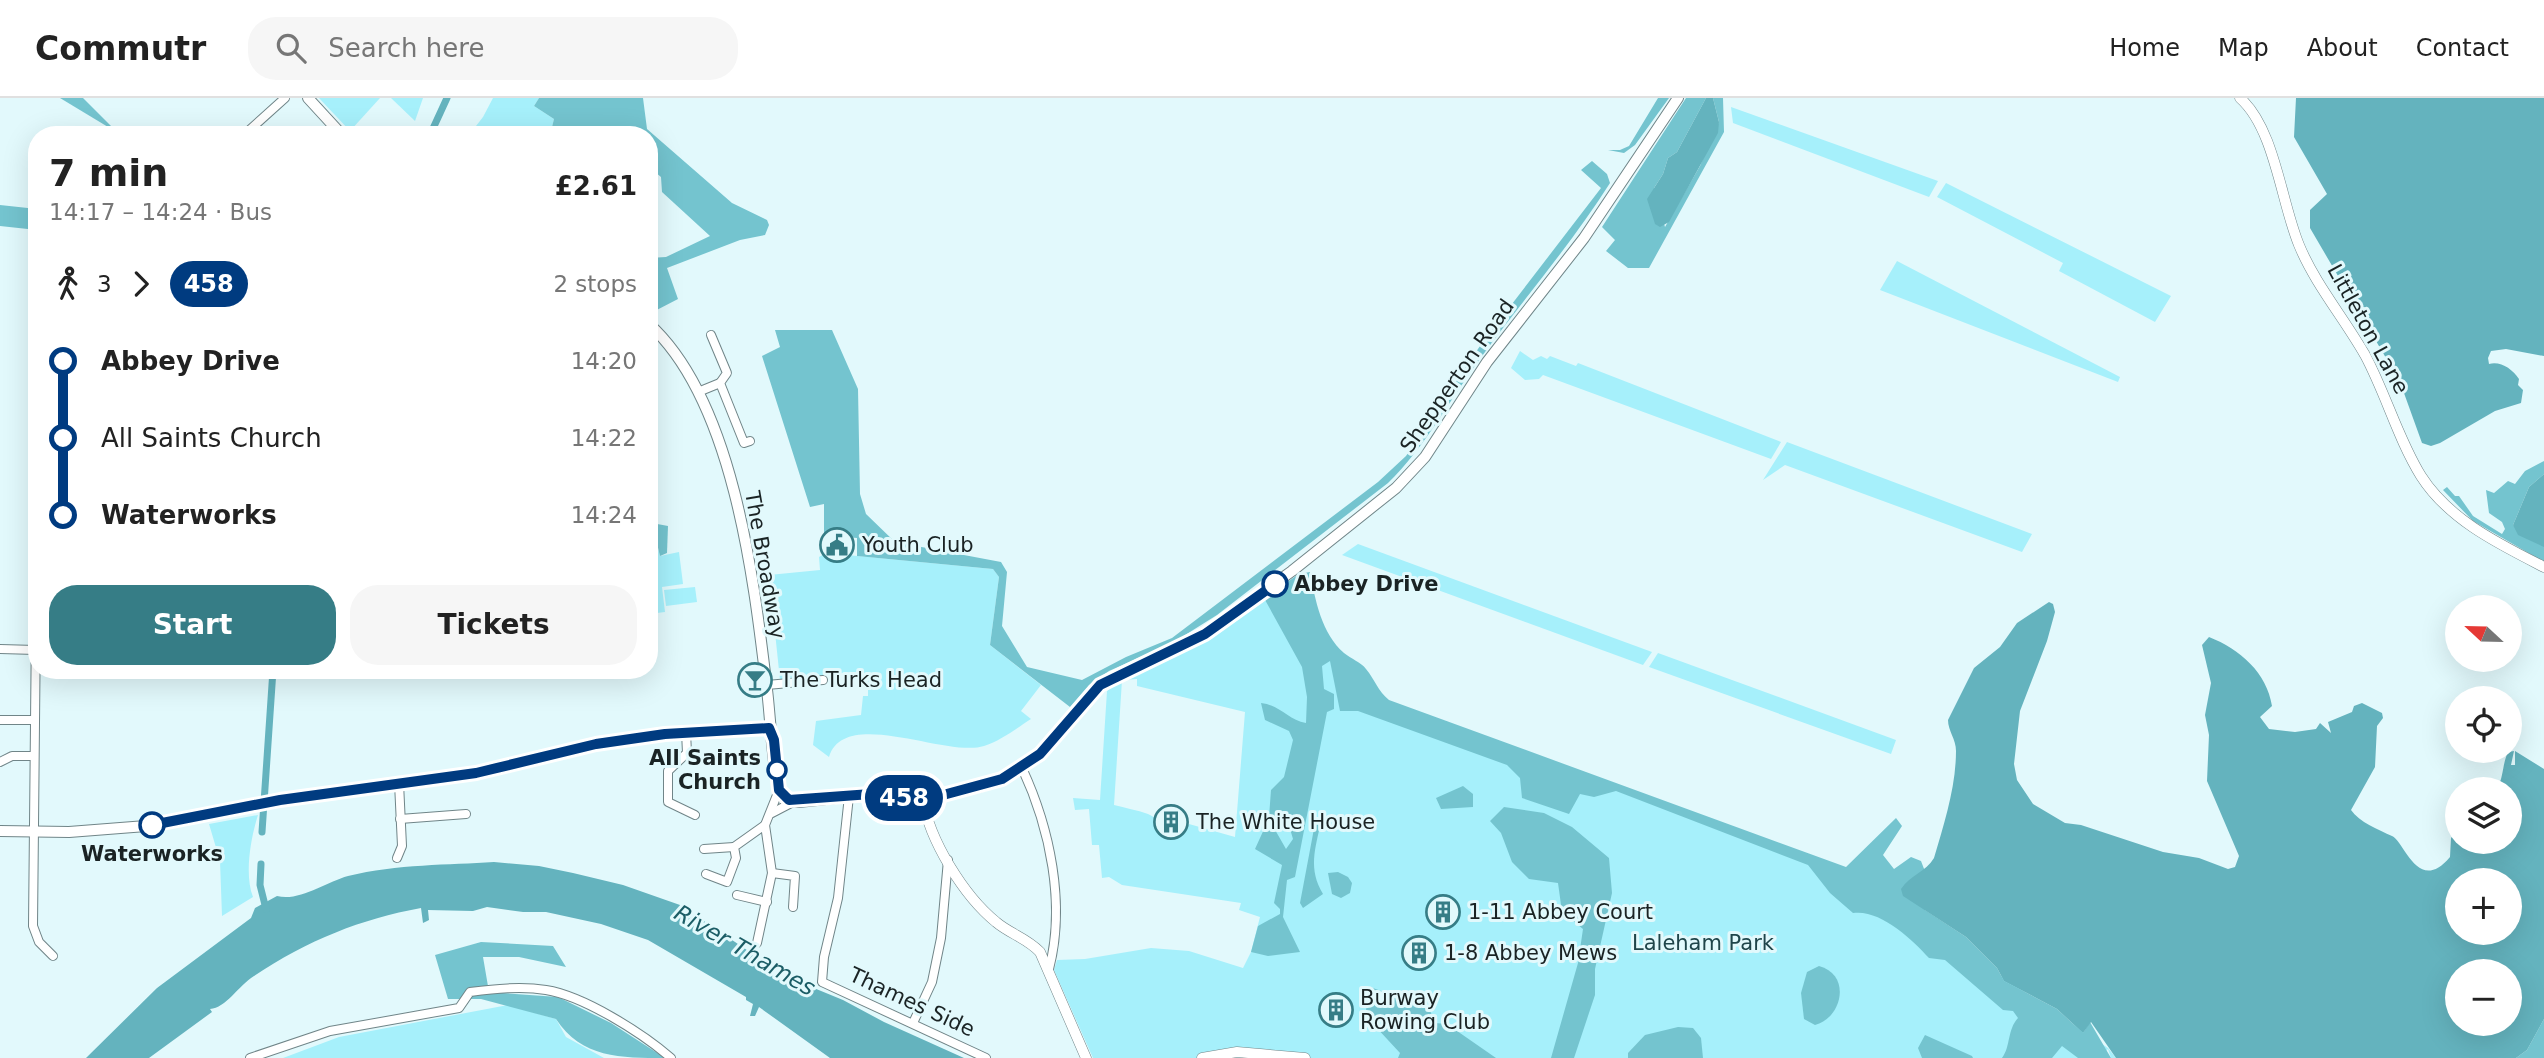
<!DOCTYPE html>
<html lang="en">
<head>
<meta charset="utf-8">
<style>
	:root { --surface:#fff; --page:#f6f6f6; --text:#222; --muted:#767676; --line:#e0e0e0; --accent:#367d86 }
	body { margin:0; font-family:"DejaVu Sans",sans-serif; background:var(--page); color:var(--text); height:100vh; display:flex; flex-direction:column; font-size:26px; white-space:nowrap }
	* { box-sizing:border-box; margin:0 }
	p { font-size:23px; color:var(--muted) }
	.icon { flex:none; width:38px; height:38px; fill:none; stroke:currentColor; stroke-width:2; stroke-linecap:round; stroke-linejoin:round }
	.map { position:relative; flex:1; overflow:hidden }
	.details { position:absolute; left:28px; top:28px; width:630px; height:553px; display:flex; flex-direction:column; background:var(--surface); border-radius:28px; box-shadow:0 7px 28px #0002 }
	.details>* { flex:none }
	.badge { padding:0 14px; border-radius:23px; font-size:24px; line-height:46px }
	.needle { width:46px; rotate:292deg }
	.fabs { position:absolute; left:2445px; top:497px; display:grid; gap:14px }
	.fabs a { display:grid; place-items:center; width:77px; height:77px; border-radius:50%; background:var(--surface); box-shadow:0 7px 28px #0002; font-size:35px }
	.map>.badge { position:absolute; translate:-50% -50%; box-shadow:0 0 0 4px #fff }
	.legs { display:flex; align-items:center; gap:10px; height:77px; padding:0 21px; font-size:23px }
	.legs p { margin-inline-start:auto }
	.overview { display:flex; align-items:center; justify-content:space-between; height:119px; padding:0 21px }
	h1 { font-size:38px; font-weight:700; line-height:52px }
	.cta { display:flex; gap:14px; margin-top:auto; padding:14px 21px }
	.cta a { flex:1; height:80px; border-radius:28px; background:var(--accent); color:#fff; font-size:28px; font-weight:700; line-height:80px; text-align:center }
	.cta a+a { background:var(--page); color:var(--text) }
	ul { padding:0 21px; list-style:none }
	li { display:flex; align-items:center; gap:24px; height:77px; font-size:26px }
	li i { display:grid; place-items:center; width:10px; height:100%; margin:0 9px; background:currentColor }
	li i::after { content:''; width:18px; height:18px; margin:-9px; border:5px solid; border-radius:50%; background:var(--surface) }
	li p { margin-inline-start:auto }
	li:first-child i { background:linear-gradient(#0000 50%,currentColor 0) }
	li:last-child i { background:linear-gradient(currentColor 50%,#0000 0) }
	header { display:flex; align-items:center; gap:42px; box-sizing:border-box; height:98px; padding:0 35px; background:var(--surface); border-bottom:2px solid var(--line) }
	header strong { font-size:33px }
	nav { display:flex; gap:38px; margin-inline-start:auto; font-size:24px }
	.search { width:490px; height:63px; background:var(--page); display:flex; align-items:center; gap:18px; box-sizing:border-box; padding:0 24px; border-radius:28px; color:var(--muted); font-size:26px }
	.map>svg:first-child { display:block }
	.green { fill:#a6f0fb; fill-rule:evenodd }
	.forest { fill:#74c4cf }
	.water { fill:#64b3be; fill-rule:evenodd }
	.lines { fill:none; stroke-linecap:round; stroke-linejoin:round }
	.canal { stroke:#64b3be; stroke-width:7 }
	.minor-casing { stroke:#708588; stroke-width:10 }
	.tertiary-casing { stroke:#708588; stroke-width:11 }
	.secondary-casing { stroke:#708588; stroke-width:12 }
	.minor { stroke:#fff; stroke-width:8 }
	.tertiary { stroke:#fff; stroke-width:10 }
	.secondary { stroke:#fff; stroke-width:10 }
	.line-1-casing { stroke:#fff; stroke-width:16 }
	.line-1 { stroke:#003b80; stroke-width:10 }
	.stop-1-dot { fill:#fff; stroke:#003b80; stroke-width:3.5 }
	.labels { text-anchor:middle; stroke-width:6; stroke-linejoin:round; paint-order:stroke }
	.street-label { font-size:21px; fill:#1a2324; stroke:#e2f9fc }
	.poi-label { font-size:21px; fill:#1a2324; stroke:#e2f9fc; text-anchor:start }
	.stop-label { font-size:21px; font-weight:bold; fill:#1a2324; stroke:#e2f9fc; text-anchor:start }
	.park-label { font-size:21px; fill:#1f454a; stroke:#e2f9fc }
	.water-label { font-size:23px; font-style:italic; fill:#1b5d66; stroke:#e2f9fc }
</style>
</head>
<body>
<header>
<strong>Commutr</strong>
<div class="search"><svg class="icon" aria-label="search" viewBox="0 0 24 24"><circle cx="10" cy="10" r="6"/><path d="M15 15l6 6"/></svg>Search here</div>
<nav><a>Home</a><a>Map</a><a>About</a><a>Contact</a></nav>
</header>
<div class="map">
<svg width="2544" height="960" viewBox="0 0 2544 960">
	<rect width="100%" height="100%" fill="#e2f9fc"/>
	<!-- green -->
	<g class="green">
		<polygon points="319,0 380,0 350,33"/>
		<polygon points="391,0 423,0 415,23"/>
		<polygon points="493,0 539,0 534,8 554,21 550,37 469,37 483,19"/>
		<polygon points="1731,9 1938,83 1929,99 1733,25"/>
		<polygon points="1946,85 2171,198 2155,224 2059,173 2063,165 1937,99"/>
		<polygon points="1897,163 2120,279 2118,284 1880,192"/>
		<polygon points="1520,253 1533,262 1541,258 1547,261 1550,258 1576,268 1578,265 1781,344 1771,361 1543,277 1539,281 1525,282 1511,270"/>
		<polygon points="1787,344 2032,436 2022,454 1785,367 1763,382"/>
		<polygon points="649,416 660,458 679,454 683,486 662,489 665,514 649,516"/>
		<polygon points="1358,446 1652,554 1643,567 1342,457"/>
		<path d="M826,455L993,471L999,479L990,547L1041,587L1021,613L1031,621C1017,630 1000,643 984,648C947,660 844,608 829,659L813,647L816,623L861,617L863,598H868V579L854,574L780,582L769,477L820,472L819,459Z"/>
		<path d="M1299,476L1333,553L1382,603L1846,774L2108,950L2116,960H2111L2108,951L2099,960H1093L1054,872L1057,862L1085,861L1151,850L1189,853L1243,870L1251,854L1260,819L1239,812L1241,805L1122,787L1109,779L1102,780L1099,747H1092L1089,711L1075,712L1073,700L1100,702L1107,593L1122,582L1191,550ZM1137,581V588L1245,614L1235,739L1189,726L1183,736C1163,732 1162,722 1148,716C1137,712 1125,710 1114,707L1122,582Z"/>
		<polygon points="695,489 697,504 666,508 664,492"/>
		<polygon points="1658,555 1896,642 1891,656 1649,569"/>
		<path d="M258,717C251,739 244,776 253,799L222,818L220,763L209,726Z"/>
		<polygon points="508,907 556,921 566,939 604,960 283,960 339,939"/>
	</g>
	<!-- forest -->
	<g class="forest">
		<polygon points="60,0 83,0 118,35"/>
		<polygon points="539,0 643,0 647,31 732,105 767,122 769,127 765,137 740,142 667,170 678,201 649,216 649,160 666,159 710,138 662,94 661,79 649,69 649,37 550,37 554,21 534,8"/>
		<polygon points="1658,0 1669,0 1635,47 1624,55 1608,52 1620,52 1629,48"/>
		<polygon points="1686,0 1706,0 1677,54 1668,60 1663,76 1654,90 1665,129 1700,68 1719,24 1713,0 1723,0 1724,34 1649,170 1628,170 1606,153 1615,142 1602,129"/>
		<path d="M1592,63L1607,76L1610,85C1570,148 1521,204 1477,265C1447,306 1425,349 1388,385L1217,517L1174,544L1109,573L1089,587L1070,609L990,547L999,479L993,471L857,458V440L824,437V406L810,409L762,258L780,249L775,232H832L858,291L860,396L866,416L895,444L1001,464L1007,474L1002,528L1027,569L1082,582L1126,559L1172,540L1378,384L1406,358L1482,245L1601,90L1581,72Z"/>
		<polygon points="0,107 37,111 37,132 0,128"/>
		<polygon points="2544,363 2544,376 2529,389 2513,427 2544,448 2544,464 2473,423 2443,392 2447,389 2455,398 2459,398 2473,418 2502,436 2505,431 2502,424 2489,415 2486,392 2494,395 2508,383 2515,386 2525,373"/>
		<polygon points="652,425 668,428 667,455 660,458"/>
		<path d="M1310,474C1315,502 1322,536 1344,555C1351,561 1361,564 1366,571C1375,582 1378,593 1389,602L1846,769L1896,720L1902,728L1883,757L1894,771L1911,759L1921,763L1926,776L1925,812L1966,839L1997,870L2004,883L2057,911L2083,935L2090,924L2111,960H2078L2062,948L2052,960H2002C2011,948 2007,932 2018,920L2013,913L2003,912L1945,862L1929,860C1912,841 1880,811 1853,815L1830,795L1808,767L1616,693L1594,699L1580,696L1569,716L1522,700L1520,680L1507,667L1358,613H1340L1330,563L1322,568L1324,591L1334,596V611L1327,614L1295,779L1287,782L1283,819L1300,854L1268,858L1251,854L1258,828L1280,816V811L1274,805L1282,767L1255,751L1265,729L1274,730L1286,751L1293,741L1288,724L1269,719L1271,692L1284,679L1293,642L1289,633L1265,622L1261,605C1280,607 1288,622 1306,625L1307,599L1302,569L1264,500L1299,476Z"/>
		<polygon points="1463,688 1473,696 1473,709 1441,711 1436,700"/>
		<polygon points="1504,709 1544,715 1572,729 1609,760 1612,795 1595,871 1595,897 1574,960 1551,960 1578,865 1583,831 1562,814 1558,785 1529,781 1512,764 1501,735 1490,723"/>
		<path d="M1316,720L1321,724C1315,751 1308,771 1323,796L1303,810L1300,805Z"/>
		<polygon points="1338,774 1348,779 1352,785 1350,795 1341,800 1332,796 1328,775"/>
		<path d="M481,844L553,848L566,869L519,859H483L489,894L558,899L611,925L665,960C621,960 581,960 556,921L481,901H448L435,857Z"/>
		<path d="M1819,868C1852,877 1842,920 1815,927L1804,921L1801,895L1807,874Z"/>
		<polygon points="1370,889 1429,910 1435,925 1447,926 1496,960 1398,960 1400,955 1375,928 1385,925 1385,922 1365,918"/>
		<polygon points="2544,921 2544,960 2516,960 2527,952"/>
		<polygon points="1678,929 1693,930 1701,940 1703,960 1628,960 1628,955 1645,937"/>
		<polygon points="1925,937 1972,958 1973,960 1922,960 1918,950"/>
	</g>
	<!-- water -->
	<g class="water">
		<polygon points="1706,0 1713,0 1719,24 1718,35 1669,124 1660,129 1655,126 1647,101 1663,76 1668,60 1677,54"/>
		<path d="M2296,0H2544V258L2506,251L2491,253L2488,260L2489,266C2501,263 2512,271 2519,281L2518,287L2523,292L2521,305L2495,313L2440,345L2431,348L2422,345L2400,284L2310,130V112L2327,96L2294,39Z"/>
		<polygon points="2544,376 2544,449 2518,437 2513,427 2529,389"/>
		<path d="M2049,504L2053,506L2055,514L2047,543L2020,613L2014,666L2017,682L2033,706L2065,725L2081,727L2163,754L2199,760L2228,771L2235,769L2239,758L2207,683L2209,637L2205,617L2211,585L2202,547L2209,539C2240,551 2267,575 2272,608L2260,619L2269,631L2295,634L2316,631L2320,625L2331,635L2328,624L2352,614L2354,608L2362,605L2382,615L2383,620L2377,628L2375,669L2351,712C2359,724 2379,732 2392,738C2405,744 2418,797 2450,759L2451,740L2457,731V744H2510V691H2497C2504,678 2502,667 2508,654L2514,653L2511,667H2515V653L2544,671V921L2527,952L2516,960H2116L2091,924L2083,935L2057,911L2004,883L1997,870L1966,839L1903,798L1901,791C1910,777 1926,774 1934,760C1944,726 1956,689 1956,653C1956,641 1948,633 1948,622L1974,570L2000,549L2017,525ZM2510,782V835H2457V782ZM2510,873V926H2457V873Z"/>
		<path d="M494,764L539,768L573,775L623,787L680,807L787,879L843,902L884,924L964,960H830L759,909L755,918H750L753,906L746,902V899L648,842L601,826L546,814H523L487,809L473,813L428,812L429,822L423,825L421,810C361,821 308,842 254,878C238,888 226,910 210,911L212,914L149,960H86L157,890L251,820L255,810L277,798C299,804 326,784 348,778C397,766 449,767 494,764Z"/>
	</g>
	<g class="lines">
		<!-- canal -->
		<g class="canal">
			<polyline points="430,37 447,0"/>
			<polyline points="262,734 273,572"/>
			<polyline points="261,766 260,787 266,811"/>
		</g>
		<!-- minor casing -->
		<g class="minor-casing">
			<g id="minor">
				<polyline points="244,37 285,0"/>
				<polyline points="711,237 727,275 720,285 744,345 750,343"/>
				<polyline points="698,294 720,285"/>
				<polyline points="36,524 33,828 39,844 53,858"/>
				<polyline points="0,551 36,552"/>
				<polyline points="767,587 823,582"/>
				<polyline points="0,622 34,622"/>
				<polyline points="686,634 687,655 668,673 668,704 695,717"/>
				<polyline points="0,664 12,658 34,658"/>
				<path d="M1022,670C1050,730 1066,806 1049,871"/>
				<polyline points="849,698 838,800 824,859 822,884 986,960"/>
				<polyline points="772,715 795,703"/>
				<polyline points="400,721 466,716"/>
				<polyline points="704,751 734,749"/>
				<polyline points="397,760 402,748 399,685"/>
				<polyline points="772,775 795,778 793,809"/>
				<polyline points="706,776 727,784 736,760 734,749 765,727"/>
				<polyline points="737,797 767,804"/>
				<polyline points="757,845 772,775 765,727 779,692"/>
				<polyline points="913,925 932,884 941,840 948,762"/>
				<path d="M250,960L330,933L459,910L470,894C494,891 521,888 546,892C584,898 642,935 671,960"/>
			</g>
		</g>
		<!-- tertiary casing -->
		<g class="tertiary-casing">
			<g id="tertiary">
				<path d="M2240,0C2275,31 2281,104 2299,147C2315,186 2344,220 2365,257C2386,296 2398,341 2421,378C2449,422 2499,446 2544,469"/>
				<path d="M923,701C929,742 964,798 996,824C1010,836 1027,840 1040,854L1086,960"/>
				<polyline points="1202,960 1237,954 1305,960"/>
			</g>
		</g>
		<!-- secondary casing -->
		<g class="secondary-casing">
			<g id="secondary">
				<polyline points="308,0 342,37"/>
				<path d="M649,226C734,303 754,483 767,592C770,613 773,681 781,697L789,702L799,704L871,696L932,700L982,688L1011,676L1040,657L1099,588L1205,536L1292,473L1396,390L1425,359L1487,264L1584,140L1678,0"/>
				<polyline points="0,733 69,734 146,728 280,702 476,675 596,646 665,636 769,630"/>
			</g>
		</g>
		<!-- minor -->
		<use href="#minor" class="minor"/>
		<!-- tertiary -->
		<use href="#tertiary" class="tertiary"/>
		<!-- secondary -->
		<use href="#secondary" class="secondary"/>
	</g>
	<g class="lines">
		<!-- line-1 casing -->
		<g class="line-1-casing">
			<polyline id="line-1" points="152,727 280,702 476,675 596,646 665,636 769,630 774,642 779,692 789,702 871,696 932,700 1002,681 1040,656 1100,587 1205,536 1275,486"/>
		</g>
		<!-- line-1 -->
		<use href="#line-1" class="line-1"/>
	</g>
	<!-- icons -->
	<defs>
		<g id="civic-ring" transform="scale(1.75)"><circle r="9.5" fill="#e2f9fc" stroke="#367d86" stroke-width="1.5"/><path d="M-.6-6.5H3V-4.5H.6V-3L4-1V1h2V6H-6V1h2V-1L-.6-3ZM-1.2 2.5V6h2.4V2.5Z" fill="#367d86"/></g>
		<g id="bar-ring" transform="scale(1.75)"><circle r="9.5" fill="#e2f9fc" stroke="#367d86" stroke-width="1.5"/><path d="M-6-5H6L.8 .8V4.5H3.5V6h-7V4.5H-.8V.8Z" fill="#367d86"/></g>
		<g id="building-ring" transform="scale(1.75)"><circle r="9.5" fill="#e2f9fc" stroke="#367d86" stroke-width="1.5"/><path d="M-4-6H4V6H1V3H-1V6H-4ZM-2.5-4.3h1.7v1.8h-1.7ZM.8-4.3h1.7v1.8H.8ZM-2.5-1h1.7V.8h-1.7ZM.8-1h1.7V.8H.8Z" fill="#367d86"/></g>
	</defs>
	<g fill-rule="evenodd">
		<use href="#civic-ring" x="837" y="447"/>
		<use href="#bar-ring" x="755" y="582"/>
		<use href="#building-ring" x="1171" y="724"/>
		<use href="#building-ring" x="1443" y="814"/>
		<use href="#building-ring" x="1419" y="855"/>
		<use href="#building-ring" x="1336" y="912"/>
	</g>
	<!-- markers -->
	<g class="stop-1-dot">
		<circle cx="1275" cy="486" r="12"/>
		<circle cx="777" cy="672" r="9"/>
		<circle cx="152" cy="727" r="12"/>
	</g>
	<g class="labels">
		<!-- street labels -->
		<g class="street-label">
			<text transform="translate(2368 231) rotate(61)" y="7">Littleton Lane</text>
			<text transform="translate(1457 278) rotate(-55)" y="7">Shepperton Road</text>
			<text transform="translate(765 467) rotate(80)" y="7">The Broadway</text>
			<text transform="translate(912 904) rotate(25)" y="7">Thames Side</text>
		</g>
		<!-- poi labels -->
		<g class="poi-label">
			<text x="862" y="454">Youth Club</text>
			<text x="780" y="589">The Turks Head</text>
			<text x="1196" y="731">The White House</text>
			<text x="1468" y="821">1-11 Abbey Court</text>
			<text x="1444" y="862">1-8 Abbey Mews</text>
			<text x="1360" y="907">Burway<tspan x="1360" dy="24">Rowing Club</tspan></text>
		</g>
		<!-- stop labels -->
		<g class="stop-label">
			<text x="1294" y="493">Abbey Drive</text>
			<text x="761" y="667" text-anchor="end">All Saints<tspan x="761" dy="24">Church</tspan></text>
			<text x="152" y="763" text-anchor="middle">Waterworks</text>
		</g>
		<!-- park labels -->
		<g class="park-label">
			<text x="1703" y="852">Laleham Park</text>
		</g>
		<!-- water labels -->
		<g class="water-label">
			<text transform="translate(745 852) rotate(30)" y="8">River Thames</text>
		</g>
	</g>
</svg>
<div class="fabs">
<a><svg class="needle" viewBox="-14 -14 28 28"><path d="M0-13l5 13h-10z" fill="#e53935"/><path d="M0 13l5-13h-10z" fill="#767676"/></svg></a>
<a><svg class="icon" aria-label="locate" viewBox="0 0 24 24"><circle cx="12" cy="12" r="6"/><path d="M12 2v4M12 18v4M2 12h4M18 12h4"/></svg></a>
<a><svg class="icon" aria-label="layers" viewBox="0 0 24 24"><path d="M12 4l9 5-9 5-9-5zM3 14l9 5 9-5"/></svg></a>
<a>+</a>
<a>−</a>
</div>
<b class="badge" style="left:904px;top:700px;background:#003b80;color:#fff">458</b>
<section class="details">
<div class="overview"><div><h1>7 min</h1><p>14:17 – 14:24 · Bus</p></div><b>£2.61</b></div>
<div class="legs"><svg class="icon" aria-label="walk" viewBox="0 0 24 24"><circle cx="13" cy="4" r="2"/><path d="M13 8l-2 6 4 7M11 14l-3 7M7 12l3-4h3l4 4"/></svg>3<svg class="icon" aria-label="forward" viewBox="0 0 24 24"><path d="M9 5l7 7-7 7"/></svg><b class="badge" style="background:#003b80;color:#fff">458</b><p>2 stops</p></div>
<ul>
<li><i style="color:#003b80"></i><b>Abbey Drive</b><p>14:20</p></li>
<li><i style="color:#003b80"></i><span>All Saints Church</span><p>14:22</p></li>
<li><i style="color:#003b80"></i><b>Waterworks</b><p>14:24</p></li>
</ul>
<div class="cta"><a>Start</a><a>Tickets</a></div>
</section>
</div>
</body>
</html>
